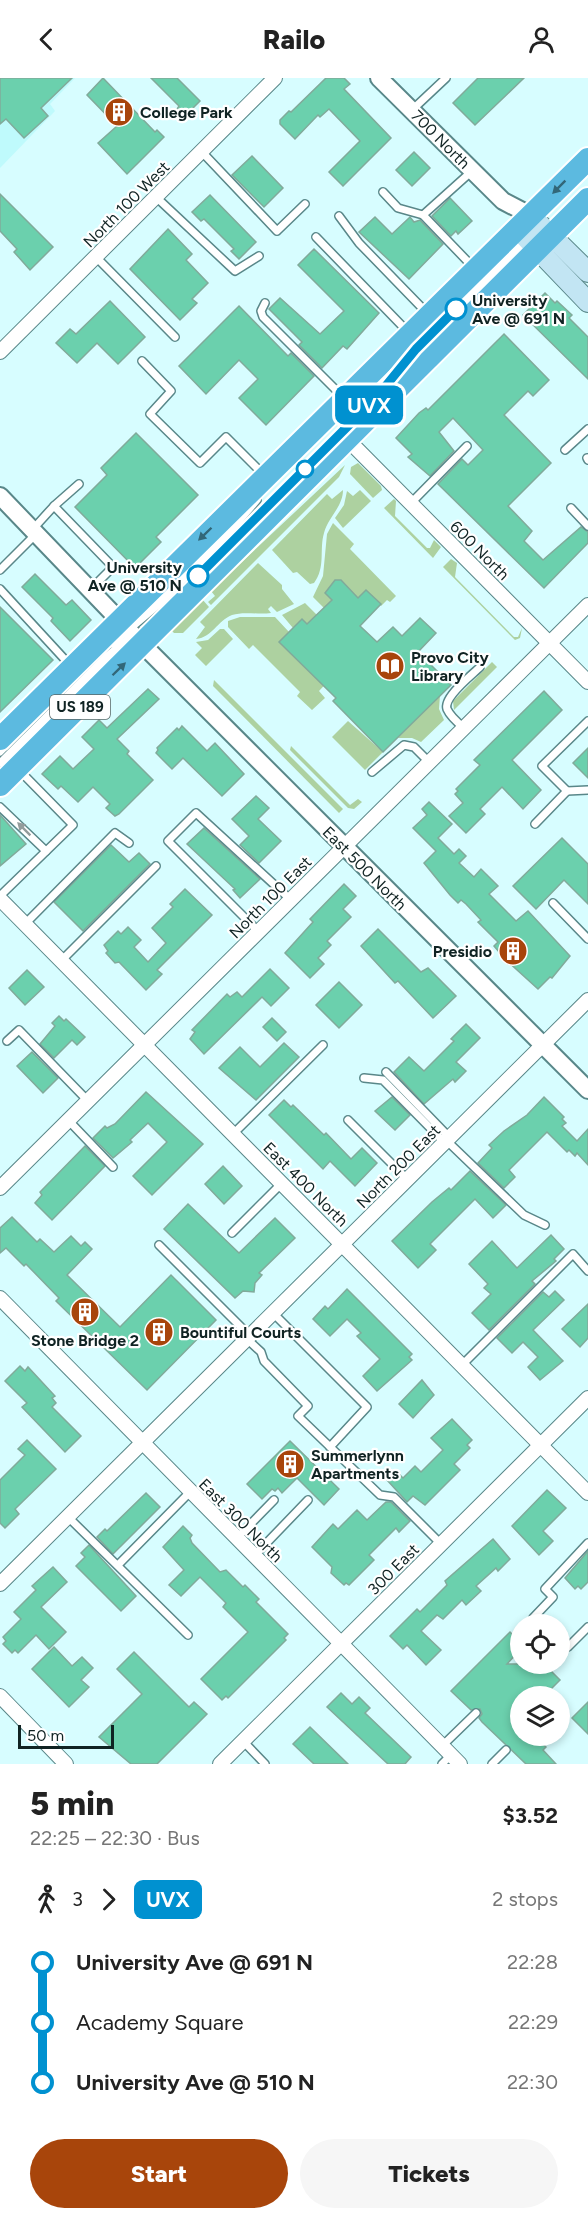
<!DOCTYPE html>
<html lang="en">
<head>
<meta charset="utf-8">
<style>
	:root { --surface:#fff; --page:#f6f6f6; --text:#222; --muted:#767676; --accent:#a8450b }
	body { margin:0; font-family:Figtree,sans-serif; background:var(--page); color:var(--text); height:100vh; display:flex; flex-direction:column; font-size:22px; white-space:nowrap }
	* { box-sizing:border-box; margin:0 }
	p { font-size:20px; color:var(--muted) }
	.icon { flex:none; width:33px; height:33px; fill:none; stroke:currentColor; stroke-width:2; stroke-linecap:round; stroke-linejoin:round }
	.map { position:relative; height:1686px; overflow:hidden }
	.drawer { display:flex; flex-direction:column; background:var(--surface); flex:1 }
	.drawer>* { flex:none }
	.badge { padding:0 12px; border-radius:9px; font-size:21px; line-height:39px }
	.tools { position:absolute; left:510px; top:1536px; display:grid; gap:12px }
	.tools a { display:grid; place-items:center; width:60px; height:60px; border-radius:50%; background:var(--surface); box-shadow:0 3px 9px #0003; font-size:30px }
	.scale { position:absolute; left:18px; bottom:15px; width:96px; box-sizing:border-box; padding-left:6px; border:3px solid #102323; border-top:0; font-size:16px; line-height:21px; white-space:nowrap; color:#102323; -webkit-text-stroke:4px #fff; paint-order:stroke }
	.map>.badge { position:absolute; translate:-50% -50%; box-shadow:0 0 0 3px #fff }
	.legs { display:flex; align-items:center; gap:9px; height:66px; padding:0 30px; font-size:20px }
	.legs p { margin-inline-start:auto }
	.overview { display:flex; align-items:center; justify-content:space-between; height:102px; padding:0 30px }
	h1 { font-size:33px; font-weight:800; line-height:45px }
	.cta { display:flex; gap:12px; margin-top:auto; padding:12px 30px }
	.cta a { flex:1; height:69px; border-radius:36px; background:var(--accent); color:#fff; font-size:24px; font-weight:800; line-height:69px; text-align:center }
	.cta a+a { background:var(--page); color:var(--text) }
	ul { padding:0 30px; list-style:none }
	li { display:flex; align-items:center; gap:21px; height:60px; font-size:22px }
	li i { display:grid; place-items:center; width:9px; height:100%; margin:0 8px; background:currentColor }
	li i::after { content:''; width:15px; height:15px; margin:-8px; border:4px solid; border-radius:50%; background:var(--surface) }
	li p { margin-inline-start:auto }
	li:first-child i { background:linear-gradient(#0000 50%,currentColor 0) }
	li:last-child i { background:linear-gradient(currentColor 50%,#0000 0) }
	header { display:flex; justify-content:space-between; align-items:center; height:78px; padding:0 30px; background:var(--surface); font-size:27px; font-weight:800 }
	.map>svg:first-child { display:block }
	.built { fill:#bffafc }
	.green { fill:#add1a0 }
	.building { fill:#6bd0ad; stroke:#81aa9a; stroke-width:1.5 }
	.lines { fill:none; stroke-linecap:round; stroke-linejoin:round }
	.service-casing { stroke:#598789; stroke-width:10 }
	.minor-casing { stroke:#598789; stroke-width:16 }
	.tertiary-casing { stroke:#598789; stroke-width:20 }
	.secondary-casing { stroke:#598789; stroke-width:22 }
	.trunk-casing { stroke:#fff; stroke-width:26 }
	.service { stroke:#fff; stroke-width:7 }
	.minor { stroke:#fff; stroke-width:14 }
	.tertiary { stroke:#fff; stroke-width:16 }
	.secondary { stroke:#c2e5f3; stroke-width:20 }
	.trunk { stroke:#5cbae0; stroke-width:22 }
	.oneway { fill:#326778 }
	.oneway2 { fill:#939c9c }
	.line-1-casing { stroke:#fff; stroke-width:14 }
	.line-1 { stroke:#0091d0; stroke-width:9 }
	.stop-1-dot { fill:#fff; stroke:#0091d0; stroke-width:3 }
	.labels { text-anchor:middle; stroke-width:4.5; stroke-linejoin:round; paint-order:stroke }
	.shield { fill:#fff; stroke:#586565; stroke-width:1.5 }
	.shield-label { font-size:15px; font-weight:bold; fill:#102323 }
	.poi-label { font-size:16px; font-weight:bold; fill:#102323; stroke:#fff; text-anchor:start }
	.street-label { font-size:16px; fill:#102323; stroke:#fff }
	.stop-label { font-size:16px; font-weight:bold; fill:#102323; stroke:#fff; text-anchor:start }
</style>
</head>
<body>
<header><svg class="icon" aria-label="back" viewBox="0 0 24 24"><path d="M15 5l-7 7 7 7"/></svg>Railo<svg class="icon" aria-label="person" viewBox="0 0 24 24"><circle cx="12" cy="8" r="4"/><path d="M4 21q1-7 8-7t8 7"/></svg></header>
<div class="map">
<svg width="588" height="1686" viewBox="0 0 588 1686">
	<rect width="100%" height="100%" fill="#d7fdff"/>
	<!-- built -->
	<polygon class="built" points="0,0 75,0 50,26 55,33 0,90"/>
	<!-- green -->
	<g class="green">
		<polygon points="358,385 381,408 382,412 373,420 350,396 351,389"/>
		<polygon points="345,387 339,399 211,527 208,524 215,518 211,513"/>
		<path d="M343,412C343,429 328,439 324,455C319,472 326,489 314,505L310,506L297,494L293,495L272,472L327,416L332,421Z"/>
		<polygon points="360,412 371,423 343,450 335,440 344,427 347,413 353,418"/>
		<polygon points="394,421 396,423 395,438 427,470 430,470 434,462 441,469 433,480 384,430"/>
		<polygon points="333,445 354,466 350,471 396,518 390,524 387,522 381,528 366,512 358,520 341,502 335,502 325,515 332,522 324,530 313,519 323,498 327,456"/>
		<polygon points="451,481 457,485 455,499 514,559 518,559 522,550 520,560 515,562 443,489"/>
		<path d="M258,485L282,507V511L294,526L277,534L271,528L268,531L271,535C258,537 244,533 232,537C217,543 213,559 196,561L205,549L200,544Z"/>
		<polygon points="202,521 209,529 183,555 174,555 171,552"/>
		<polygon points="305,525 317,537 307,546 302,541 293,550 282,537"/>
		<polygon points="240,539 275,539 289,554 280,564 315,599 336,595 319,613 325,620 312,632 297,618 300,614 253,567 249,571 228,549 228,543"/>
		<polygon points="220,551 224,551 233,561 206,588 195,577 202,570 196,564 208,562"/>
		<polygon points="492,584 497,589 454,632 453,623"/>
		<polygon points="214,602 343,731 339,735 213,608"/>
		<polygon points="440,617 439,631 444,642 421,664 412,660 398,660"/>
		<polygon points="348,643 383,674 365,692 332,659"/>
		<polygon points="291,668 350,727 358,721 362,724 354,731 348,730 290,672"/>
	</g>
	<!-- building -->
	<g class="building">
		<polygon points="0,0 72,0 41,30 48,38 24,60 6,41 0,46"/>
		<polygon points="103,0 155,54 157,52 164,59 127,96 98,65 117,48 87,17"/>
		<polygon points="151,0 177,0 200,23 183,40 176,33 179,28"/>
		<polygon points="326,0 344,0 350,6 344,11 391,60 343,108 329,94 360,63 329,31 320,39 318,37 295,61 280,46 280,42 289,33 291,34"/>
		<polygon points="478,0 524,0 475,47 453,25"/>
		<polygon points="414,74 430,90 412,108 396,92"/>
		<polygon points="252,78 283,110 264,129 232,97"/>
		<polygon points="0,116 53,169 30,192 14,174 17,171 0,153"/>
		<polygon points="210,117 256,164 239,181 231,173 234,171 204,141 201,143 192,134"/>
		<polygon points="450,120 472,143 458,156 456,153 451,158 432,138"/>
		<polygon points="375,139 392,156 410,139 414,144 420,142 443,166 409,201 359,154"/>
		<polygon points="168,151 192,176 186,182 208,205 192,221 197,225 180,242 130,191"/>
		<polygon points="314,171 379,235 347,271 343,268 322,290 299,267 302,264 269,231 280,220 320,256 344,233 298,187"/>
		<polygon points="545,215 555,225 557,223 572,237 569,240 588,259 588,301 523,237"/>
		<polygon points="110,223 145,259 118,286 97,265 77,285 56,265 70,251 76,256"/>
		<polygon points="239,228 288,278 291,275 314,298 266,347 239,320 258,301 239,282 206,316 179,288"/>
		<polygon points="504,256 549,302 533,318 528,313 504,337 551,385 508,428 532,453 524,463 543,482 581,449 588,454 588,465 544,510 438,406 462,381 468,387 483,372 453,340 439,354 454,373 430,398 408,379 412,376 396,360 419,335 426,330 428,332"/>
		<polygon points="136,355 198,417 156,459 161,464 135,490 75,429 107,397 101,390"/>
		<polygon points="35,496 66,527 72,522 91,542 70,563 51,543 53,540 22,509"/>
		<polygon points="335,502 341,502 358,520 366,512 381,526 360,548 377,564 393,549 402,558 420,540 436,555 418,574 451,607 383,674 333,623 336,620 279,564 302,541 307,546 332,522 325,515"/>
		<polygon points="0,529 53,582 0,634"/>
		<polygon points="148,611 159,621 117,661 129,673 127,676 153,702 119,736 115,738 106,730 110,726 93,709 78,724 61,708 58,711 42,696 60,678 73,691 94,671 82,659 99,642 107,650"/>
		<polygon points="544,613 562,632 512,682 541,712 523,731 502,709 480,731 485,736 466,755 449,738 463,725 455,716 458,713 456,711 480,687 474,682"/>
		<polygon points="182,648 207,673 215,665 244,696 222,718 183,680 172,691 156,675 158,672 157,670 177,650 179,652"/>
		<polygon points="588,670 588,700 573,685"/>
		<polygon points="256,718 269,730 258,741 281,763 259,785 240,767 249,758 232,741"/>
		<polygon points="429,724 452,746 438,760 454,776 459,771 466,778 459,785 474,799 481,791 498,808 489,816 516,843 528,833 570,878 552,900 550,899 538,911 505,881 494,868 498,864 478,844 481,842 466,826 461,822 458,825 450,817 424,785 436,773 413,750 427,737 422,731"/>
		<polygon points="0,737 26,766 0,788"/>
		<polygon points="204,750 260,801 240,820 233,812 235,811 187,766"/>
		<polygon points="562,760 588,786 588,826 564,802 536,831 513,808"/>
		<polygon points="111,767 129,784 139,775 150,786 83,853 54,824"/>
		<polygon points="344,806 356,818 343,831 351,839 327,863 331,867 318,880 324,886 310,900 285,875 313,844 310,841"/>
		<polygon points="185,811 212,837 157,892 162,896 146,912 119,884 115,885 106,875 108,873 104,867 118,853 121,856 128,849 141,862 134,869 148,884 166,865 152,850 173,829 170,826"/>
		<polygon points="378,851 421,894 428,890 456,918 433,940 398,903 395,905 361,868"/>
		<polygon points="270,891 289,910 271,928 262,919 204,976 190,961 195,954 192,952 227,916 230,919 237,914 242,919"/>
		<polygon points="27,892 44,909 25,927 9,910"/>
		<polygon points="339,904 362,927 339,950 316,927"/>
		<polygon points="59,938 64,943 66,941 85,959 77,967 72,962 54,980 40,966 55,948 52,945"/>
		<polygon points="272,940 286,954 277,963 263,949"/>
		<polygon points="466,946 480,960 456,984 466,993 455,1004 453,1001 424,1026 394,994 409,979 424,993 454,963 451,961"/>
		<polygon points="284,965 299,979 256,1022 219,990 240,969 260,989"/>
		<polygon points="32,974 58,1000 43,1015 17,988"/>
		<polygon points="146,1014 203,1066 152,1117 133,1098 167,1064 148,1045 130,1062 132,1064 113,1080 93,1060 105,1048 107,1050 115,1046"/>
		<polygon points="392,1019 410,1037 395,1052 375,1033"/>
		<polygon points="544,1019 564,1039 562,1041 566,1045 562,1048 577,1063 588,1051 588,1087 577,1075 575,1078 569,1072 567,1074 547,1054 509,1092 515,1099 504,1110 478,1085 492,1070 489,1067 504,1053 527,1037"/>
		<polygon points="284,1022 291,1029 293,1027 324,1057 326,1055 351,1081 362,1070 377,1085 355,1108 330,1083 323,1091 269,1037"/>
		<polygon points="85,1068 105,1088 52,1142 35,1125 42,1117 40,1114"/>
		<polygon points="223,1088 242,1108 224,1126 205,1106"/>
		<polygon points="470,1093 506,1127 493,1140 475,1121 430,1166 436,1172 418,1190 392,1163 432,1124 449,1110 451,1112"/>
		<polygon points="188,1126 239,1175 275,1140 295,1160 259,1195 262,1197 255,1205 254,1214 243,1213 235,1220 164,1151"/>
		<polygon points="12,1139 37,1164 40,1161 54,1174 71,1158 81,1168 85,1164 92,1171 67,1197 120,1249 171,1197 216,1242 147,1312 56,1223 59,1220 26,1186 24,1188 6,1170 0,1175 0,1150"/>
		<polygon points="551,1157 564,1171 554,1181 556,1183 532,1203 535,1206 489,1252 472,1235 491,1216 484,1210 488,1206 469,1186 492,1163 517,1190"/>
		<polygon points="347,1211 412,1276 409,1279 412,1282 377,1313 363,1298 380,1281 357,1258 361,1255 347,1241 330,1258 313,1241 325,1228 328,1231"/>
		<polygon points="555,1213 564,1222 533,1252 563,1283 540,1302 528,1289 538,1279 523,1264 512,1275 497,1260 543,1214 549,1219"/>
		<polygon points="588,1226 588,1260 580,1269 562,1251"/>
		<polygon points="20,1288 25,1293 28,1289 55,1318 52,1320 56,1325 52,1329 81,1358 65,1374 22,1329 27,1325 5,1303"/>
		<polygon points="422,1302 434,1317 413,1340 399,1326"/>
		<polygon points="452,1341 472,1362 467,1367 470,1370 454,1386 460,1392 425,1427 413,1418 407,1424 387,1402 396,1393 403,1400 415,1388 421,1394 443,1372 431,1360"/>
		<polygon points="27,1362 56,1391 15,1431 19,1436 5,1450 0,1445 0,1402 25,1377 18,1371"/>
		<polygon points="290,1363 339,1411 324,1427 297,1400 282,1415 278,1410 275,1413 272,1411 262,1421 247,1406"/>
		<polygon points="547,1412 566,1430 543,1453 553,1463 539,1477 512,1448"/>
		<polygon points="146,1415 160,1429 113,1476 97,1459 105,1451 107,1453"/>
		<polygon points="386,1424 391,1424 410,1443 399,1454 396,1450 369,1477 374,1482 349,1507 346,1505 344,1507 331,1495 332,1489 312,1469 333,1446 338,1451 357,1432 367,1442"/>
		<polygon points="183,1448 192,1457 190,1460 192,1465 220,1494 226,1492 243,1509 245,1507 259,1521 256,1524 288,1556 284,1560 286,1562 228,1620 226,1618 222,1622 201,1601 248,1554 223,1529 226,1525 200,1499 181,1518 169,1507 184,1492 163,1469"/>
		<polygon points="493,1461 510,1481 498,1493 496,1490 476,1508 481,1513 466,1527 462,1522 443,1541 437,1537 421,1553 441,1572 426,1587 407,1567 403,1571 390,1558 417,1531 420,1534 447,1507 445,1503"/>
		<polygon points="89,1467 136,1518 121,1533 76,1488 85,1479 81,1475"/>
		<polygon points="588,1473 588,1504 581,1511 578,1508 575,1511 565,1500"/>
		<polygon points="53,1489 67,1504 41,1529 66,1554 49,1571 36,1557 18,1575 15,1572 12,1575 3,1566 6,1563 3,1559 21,1541 14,1534 36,1512 32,1508"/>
		<polygon points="510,1554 520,1564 520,1572 507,1586 533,1586 539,1592 545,1587 560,1602 544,1618 520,1618 520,1643 516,1647 520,1651 520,1658 527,1658 536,1665 539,1662 546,1669 543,1672 556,1686 526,1686 482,1644 479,1640 482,1636 480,1631 471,1632 451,1613"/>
		<polygon points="54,1569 72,1588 82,1579 93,1590 81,1602 89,1609 69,1629 32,1591"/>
		<polygon points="134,1574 189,1629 194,1624 207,1636 157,1686 131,1686 99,1659 142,1616 117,1591"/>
		<polygon points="341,1615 352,1626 359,1619 370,1630 365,1635 411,1679 405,1686 388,1686 327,1629"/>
		<polygon points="588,1624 588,1656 572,1640"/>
		<polygon points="310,1649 348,1686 314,1686 293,1666"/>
	</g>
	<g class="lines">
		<!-- service casing -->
		<g class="service-casing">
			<g id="service">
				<polyline points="412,32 446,0"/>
				<polyline points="202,74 277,153 305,126"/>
				<polyline points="472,93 423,137 473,189"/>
				<polyline points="383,114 398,130 423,137"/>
				<polyline points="156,119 235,193 259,178"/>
				<polyline points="339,138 359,165 427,235"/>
				<polyline points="316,159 408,254"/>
				<polyline points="96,179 175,259"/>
				<polyline points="265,225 261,233 263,239 342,318"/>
				<polyline points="142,283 171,313 150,336 200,385 226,359 263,396"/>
				<polyline points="387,306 426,260 514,173 521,169 531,169"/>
				<polyline points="565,372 588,351"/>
				<polyline points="587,380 588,382"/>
				<polyline points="411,425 467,368"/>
				<polyline points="54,428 79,406"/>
				<polyline points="571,430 588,448"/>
				<polyline points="33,451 54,428 113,489 90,512"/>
				<polyline points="0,492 36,456"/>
				<polyline points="0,511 69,586"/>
				<polyline points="112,566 158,527 228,456 257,422"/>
				<polyline points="588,643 542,688 567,713 588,712"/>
				<path d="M464,650C458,645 450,638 447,631C443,619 472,597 480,589"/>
				<polyline points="0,674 9,665"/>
				<polyline points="0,685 107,578 134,556"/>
				<polyline points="372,694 404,667 414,669 429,684"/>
				<polyline points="0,729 46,773"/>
				<polyline points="535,746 567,713"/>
				<polyline points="0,818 73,747 20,693"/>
				<polyline points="553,825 588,861"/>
				<polyline points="25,846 115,755 129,765"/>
				<polyline points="259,854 168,763 196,735 291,822"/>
				<polyline points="61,883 156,788"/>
				<polyline points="7,963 19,952 88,1023"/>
				<polyline points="386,994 450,1060"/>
				<polyline points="364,1000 383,1002 445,1065"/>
				<polyline points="68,1042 113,1089"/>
				<polyline points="348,1042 408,1102"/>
				<polyline points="233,1056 323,967"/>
				<polyline points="447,1063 524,1137 545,1147"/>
				<polyline points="232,1155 282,1105"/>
				<polyline points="159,1167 251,1259"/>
				<polyline points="274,1236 367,1329 330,1369"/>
				<polyline points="248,1262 261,1274 264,1283 308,1328 298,1338 380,1417 394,1419 441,1466"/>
				<polyline points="462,1287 573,1176 588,1193"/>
				<polyline points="67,1438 188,1557"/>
				<polyline points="236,1461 274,1422"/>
				<polyline points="254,1478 308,1422"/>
				<polyline points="118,1487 190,1414"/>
				<polyline points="533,1540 553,1519 545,1511 588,1465"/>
				<polyline points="568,1569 588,1549"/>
				<polyline points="243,1663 265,1686"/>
				<polyline points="442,1668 476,1635"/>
				<polyline points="442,1686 451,1677"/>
				<polyline points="492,1686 506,1672"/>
			</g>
		</g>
		<!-- minor casing -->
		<g class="minor-casing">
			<g id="minor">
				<polyline points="0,274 275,0"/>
				<polyline points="348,362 588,604"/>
				<polyline points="0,821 588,1415"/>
				<polyline points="0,1110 588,527"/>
				<polyline points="0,1220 460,1686"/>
				<polyline points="0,1506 588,922"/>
				<polyline points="0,1618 66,1686"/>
				<polyline points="220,1686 588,1320"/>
			</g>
		</g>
		<!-- tertiary casing -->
		<g class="tertiary-casing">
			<g id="tertiary">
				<polyline points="379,0 503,123 530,137"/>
				<polyline points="0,418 143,567 588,1012"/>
			</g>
		</g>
		<!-- secondary casing -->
		<g class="secondary-casing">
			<g id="secondary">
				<polyline points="530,137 588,194"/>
				<polyline points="517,150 588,224"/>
			</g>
		</g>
		<!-- trunk casing -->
		<g class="trunk-casing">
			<g id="trunk">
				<polyline points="0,661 588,81"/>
				<polyline points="0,707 588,121"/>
			</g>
		</g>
		<!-- service -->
		<use href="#service" class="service"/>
		<!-- minor -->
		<use href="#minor" class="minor"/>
		<!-- tertiary -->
		<use href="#tertiary" class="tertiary"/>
		<!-- secondary -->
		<use href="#secondary" class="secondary"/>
		<!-- trunk -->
		<use href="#trunk" class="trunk"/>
	</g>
	<!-- one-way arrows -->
	<defs><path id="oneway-solid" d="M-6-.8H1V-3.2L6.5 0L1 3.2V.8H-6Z" transform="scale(1.5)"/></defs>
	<g class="oneway">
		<use href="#oneway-solid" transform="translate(559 109) rotate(135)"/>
		<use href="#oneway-solid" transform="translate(205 456) rotate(136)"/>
		<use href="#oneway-solid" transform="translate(119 591) rotate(-44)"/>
	</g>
	<use class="oneway2" href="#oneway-solid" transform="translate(24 751) rotate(-135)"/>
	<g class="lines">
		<!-- line-1 casing -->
		<g class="line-1-casing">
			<polyline id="line-1" points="198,498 375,321 416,271 456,231"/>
		</g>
		<!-- line-1 -->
		<use href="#line-1" class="line-1"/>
	</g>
	<!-- icons -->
	<defs>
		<g id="building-disc" transform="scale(1.5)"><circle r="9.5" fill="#a8450b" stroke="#fff"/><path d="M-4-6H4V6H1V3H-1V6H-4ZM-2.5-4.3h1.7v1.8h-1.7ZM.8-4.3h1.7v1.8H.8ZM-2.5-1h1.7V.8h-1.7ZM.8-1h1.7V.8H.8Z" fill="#fff"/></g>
		<g id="library-disc" transform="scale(1.5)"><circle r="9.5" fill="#a8450b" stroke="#fff"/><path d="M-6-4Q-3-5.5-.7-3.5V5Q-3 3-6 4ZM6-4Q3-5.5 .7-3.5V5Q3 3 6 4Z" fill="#fff"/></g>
	</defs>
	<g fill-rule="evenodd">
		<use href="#building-disc" x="119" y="34"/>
		<use href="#library-disc" x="390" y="588"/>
		<use href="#building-disc" x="513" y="873"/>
		<use href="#building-disc" x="85" y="1234"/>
		<use href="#building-disc" x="159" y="1254"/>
		<use href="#building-disc" x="290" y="1386"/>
	</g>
	<!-- markers -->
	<g class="stop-1-dot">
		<circle cx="456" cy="231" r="10"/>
		<circle cx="305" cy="391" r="8"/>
		<circle cx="198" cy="498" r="10"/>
	</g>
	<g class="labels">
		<!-- shield labels -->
		<rect class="shield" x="50" y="617" width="60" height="24" rx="4.5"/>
		<g class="shield-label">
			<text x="80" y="634">US 189</text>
		</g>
		<!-- poi labels -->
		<g class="poi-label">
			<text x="140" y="40">College Park</text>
			<text x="411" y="585">Provo City<tspan x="411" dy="18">Library</tspan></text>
			<text x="492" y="879" text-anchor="end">Presidio</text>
			<text x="180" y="1260">Bountiful Courts</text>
			<text x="85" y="1268" text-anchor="middle">Stone Bridge 2</text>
			<text x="311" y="1383">Summerlynn<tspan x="311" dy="18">Apartments</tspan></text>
		</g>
		<!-- street labels -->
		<g class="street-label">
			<text transform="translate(441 61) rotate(45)" y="6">700 North</text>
			<text transform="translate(126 126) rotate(-45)" y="6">North 100 West</text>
			<text transform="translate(480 472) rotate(45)" y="6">600 North</text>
			<text transform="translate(365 790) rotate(45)" y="6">East 500 North</text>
			<text transform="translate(270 819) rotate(-45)" y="6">North 100 East</text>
			<text transform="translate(398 1088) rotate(-45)" y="6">North 200 East</text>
			<text transform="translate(306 1106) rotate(45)" y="6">East 400 North</text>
			<text transform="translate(241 1442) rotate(45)" y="6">East 300 North</text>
			<text transform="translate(393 1491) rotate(-45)" y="6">300 East</text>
		</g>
		<!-- stop labels -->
		<g class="stop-label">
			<text x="472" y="228">University<tspan x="472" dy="18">Ave @ 691 N</tspan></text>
			<text x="182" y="495" text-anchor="end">University<tspan x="182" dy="18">Ave @ 510 N</tspan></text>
		</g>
	</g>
</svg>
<div class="tools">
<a><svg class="icon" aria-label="locate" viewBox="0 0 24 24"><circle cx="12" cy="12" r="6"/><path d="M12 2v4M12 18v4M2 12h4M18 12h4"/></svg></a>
<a><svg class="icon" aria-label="layers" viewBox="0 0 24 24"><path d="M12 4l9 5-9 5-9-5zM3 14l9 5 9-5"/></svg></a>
</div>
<div class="scale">50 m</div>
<b class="badge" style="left:369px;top:327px;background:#0091d0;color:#fff">UVX</b>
</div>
<section class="drawer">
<div class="overview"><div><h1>5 min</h1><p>22:25 – 22:30 · Bus</p></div><b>$3.52</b></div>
<div class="legs"><svg class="icon" aria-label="walk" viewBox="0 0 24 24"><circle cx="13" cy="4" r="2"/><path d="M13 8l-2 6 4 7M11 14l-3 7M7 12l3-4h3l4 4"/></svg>3<svg class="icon" aria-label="forward" viewBox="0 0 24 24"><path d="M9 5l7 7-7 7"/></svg><b class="badge" style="background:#0091d0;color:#fff">UVX</b><p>2 stops</p></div>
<ul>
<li><i style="color:#0091d0"></i><b>University Ave @ 691 N</b><p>22:28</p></li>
<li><i style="color:#0091d0"></i><span>Academy Square</span><p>22:29</p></li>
<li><i style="color:#0091d0"></i><b>University Ave @ 510 N</b><p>22:30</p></li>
</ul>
<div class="cta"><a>Start</a><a>Tickets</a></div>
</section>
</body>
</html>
